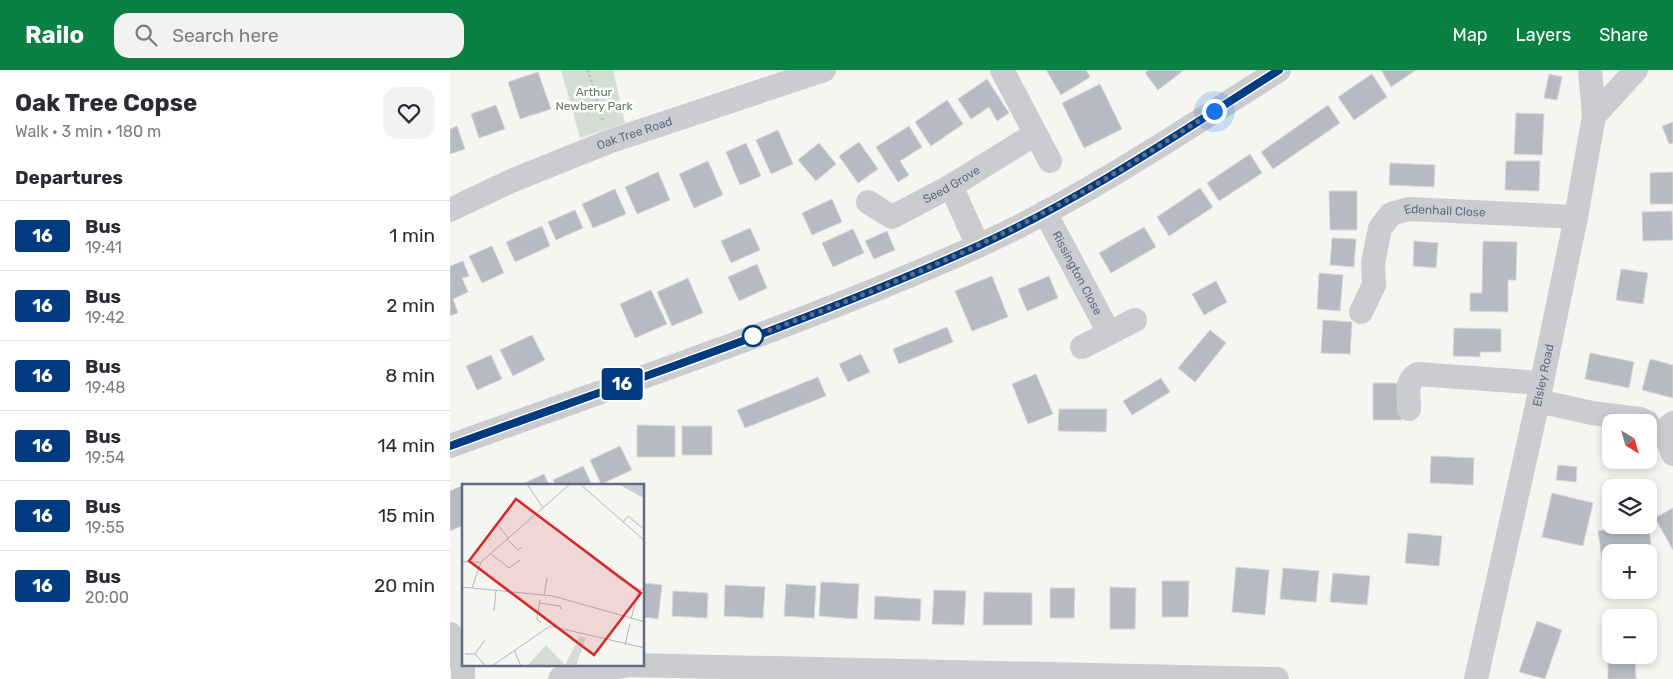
<!DOCTYPE html>
<html lang="en">
<head>
<meta charset="utf-8">
<style>
	:root { --surface:#fff; --page:#f2f2f3; --text:#2b2b33; --muted:#7c7c81; --line:#e1e1e2; --accent:#0b8043 }
	body { margin:0; font-family:Rubik,sans-serif; background:var(--page); color:var(--text); height:100vh; display:flex; flex-direction:column; font-size:19px; white-space:nowrap }
	* { box-sizing:border-box; margin:0 }
	p { font-size:16px; color:var(--muted) }
	.icon { flex:none; width:28px; height:28px; fill:none; stroke:currentColor; stroke-width:2; stroke-linecap:round; stroke-linejoin:round }
	.map { position:relative; flex:1; overflow:hidden }
	.details { display:flex; flex-direction:column; background:var(--surface); width:450px }
	.details>* { flex:none }
	.badge { padding:0 10px; border-radius:4px; font-size:18px; line-height:32px }
	.needle { width:32px; rotate:143deg }
	.tools { position:absolute; left:1152px; top:344px; display:grid; gap:10px }
	.tools a { display:grid; place-items:center; width:55px; height:55px; border-radius:10px; background:var(--surface); box-shadow:0 2px 8px #0003; font-size:25px }
	.you { position:absolute; width:25px; height:25px; margin:-12px; border:4px solid #fff; border-radius:50%; background:#1a73e8; box-shadow:0 0 0 8px #1a73e833 }
	.map>.badge { position:absolute; translate:-50% -50%; box-shadow:0 0 0 2px #fff }
	h2 { padding:0 15px; font-size:19px; line-height:45px }
	.round { display:grid; place-items:center; flex:none; width:52px; height:52px; border-radius:15px; background:var(--page) }
	.overview { display:flex; align-items:center; justify-content:space-between; height:85px; padding:0 15px }
	h1 { font-size:24px; font-weight:700; line-height:38px }
	ul { padding:0; list-style:none }
	li { display:flex; align-items:center; gap:15px; height:70px; padding:0 15px; border-top:1px solid var(--line) }
	li div { flex:1 }
	li b { display:block; font-size:19px }
	li em { font-style:normal }
	li .badge { min-width:55px; font-weight:700; text-align:center }
	header { display:flex; align-items:center; gap:30px; box-sizing:border-box; height:70px; padding:0 25px; background:var(--accent); color:#fff }
	header strong { font-size:24px }
	nav { display:flex; gap:28px; margin-inline-start:auto; font-size:18px }
	.search { width:350px; height:45px; background:var(--page); display:flex; align-items:center; gap:12px; box-sizing:border-box; padding:0 18px; border-radius:15px; color:var(--muted); font-size:19px }
	main { display:flex; flex:1; min-height:0 }
	.map>svg:first-child { display:block }
	.green { fill:#d4ded3 }
	.building { fill:#b7bac2; stroke:#d7d7d5 }
	.lines { fill:none; stroke-linecap:round; stroke-linejoin:round }
	.path { stroke:#c0c1c4; stroke-width:3; stroke-dasharray:2.5 2.5; stroke-linecap:butt }
	.minor { stroke:#caccd0; stroke-width:24 }
	.line-casing { stroke:#fff; stroke-width:11 }
	.line { stroke:#003b80; stroke-width:8 }
	.walk { stroke:#626b86; stroke-width:5; stroke-dasharray:0 9 }
	.stop-dot { fill:#fff; stroke:#003b80; stroke-width:2.5 }
	.labels { text-anchor:middle; stroke-width:5; stroke-linejoin:round; paint-order:stroke }
	.park-label { font-size:12px; fill:#627c65; stroke:#fff }
	.street-label { font-size:12px; fill:#626b86; stroke:#fff }
	.inset-road { fill:none; stroke:#b1b6c0; stroke-width:1 }
	.view { fill:#d62828; fill-opacity:0.15; stroke:#d62828; stroke-width:2.5 }
	.inset-edge { fill:none; stroke:#626b86; stroke-width:2.5 }
</style>
</head>
<body>
<header>
<strong>Railo</strong>
<div class="search"><svg class="icon" aria-label="search" viewBox="0 0 24 24"><circle cx="10" cy="10" r="6"/><path d="M15 15l6 6"/></svg>Search here</div>
<nav><a>Map</a><a>Layers</a><a>Share</a></nav>
</header>
<main>
<section class="details">
<div class="overview"><div><h1>Oak Tree Copse</h1><p>Walk · 3 min · 180 m</p></div><a class="round"><svg class="icon" aria-label="heart" viewBox="0 0 24 24"><path d="M12 20l-8-8c-3-5 5-10 8-4 3-6 11-1 8 4z"/></svg></a></div>
<h2>Departures</h2>
<ul>
<li><span class="badge" style="background:#003b80;color:#fff">16</span><div><b>Bus</b><p>19:41</p></div><em>1 min</em></li>
<li><span class="badge" style="background:#003b80;color:#fff">16</span><div><b>Bus</b><p>19:42</p></div><em>2 min</em></li>
<li><span class="badge" style="background:#003b80;color:#fff">16</span><div><b>Bus</b><p>19:48</p></div><em>8 min</em></li>
<li><span class="badge" style="background:#003b80;color:#fff">16</span><div><b>Bus</b><p>19:54</p></div><em>14 min</em></li>
<li><span class="badge" style="background:#003b80;color:#fff">16</span><div><b>Bus</b><p>19:55</p></div><em>15 min</em></li>
<li><span class="badge" style="background:#003b80;color:#fff">16</span><div><b>Bus</b><p>20:00</p></div><em>20 min</em></li>
</ul>
</section>
<div class="map">
<svg width="1223" height="609" viewBox="0 0 1223 609">
	<rect width="100%" height="100%" fill="#f5f6f2"/>
	<!-- green -->
	<polygon class="green" points="111,0 163,0 175,53 130,68"/>
	<!-- building -->
	<g class="building">
		<polygon points="596,0 636,0 640,7 611,25"/>
		<polygon points="698,0 734,0 708,20 695,3"/>
		<polygon points="931,0 966,0 941,17"/>
		<polygon points="88,2 101,39 70,49 58,12"/>
		<polygon points="922,4 937,27 904,50 888,27"/>
		<polygon points="1099,4 1112,7 1107,30 1094,28"/>
		<polygon points="537,9 559,43 547,51 539,37 521,49 508,29"/>
		<polygon points="650,14 672,59 634,78 612,33"/>
		<polygon points="497,30 513,54 481,76 465,52"/>
		<polygon points="46,35 55,59 29,68 21,44"/>
		<polygon points="878,35 890,53 823,99 811,82"/>
		<polygon points="1066,43 1094,44 1092,85 1064,84"/>
		<polygon points="1223,52 1223,73 1219,74 1212,56"/>
		<polygon points="7,56 15,79 0,84 0,59"/>
		<polygon points="459,56 472,77 450,91 459,105 448,112 426,77"/>
		<polygon points="328,60 343,94 321,104 306,70"/>
		<polygon points="409,72 428,99 408,113 389,86"/>
		<polygon points="296,73 311,106 290,115 276,82"/>
		<polygon points="369,73 386,94 366,111 348,90"/>
		<polygon points="800,84 812,103 769,131 757,113"/>
		<polygon points="258,91 273,125 244,138 229,104"/>
		<polygon points="1056,91 1090,91 1089,121 1055,120"/>
		<polygon points="940,93 985,95 984,117 939,115"/>
		<polygon points="208,102 220,130 187,144 175,117"/>
		<polygon points="1223,102 1223,134 1200,134 1200,103"/>
		<polygon points="750,118 763,137 719,166 707,147"/>
		<polygon points="165,119 176,144 143,158 132,134"/>
		<polygon points="879,121 907,121 907,160 880,160"/>
		<polygon points="382,129 392,152 362,165 352,143"/>
		<polygon points="125,140 133,158 106,170 98,152"/>
		<polygon points="1222,141 1223,170 1193,171 1192,142"/>
		<polygon points="92,156 100,176 65,192 56,172"/>
		<polygon points="694,157 706,177 661,203 649,183"/>
		<polygon points="300,158 310,180 281,193 271,171"/>
		<polygon points="403,159 414,183 383,197 372,173"/>
		<polygon points="437,161 445,180 424,189 415,171"/>
		<polygon points="882,168 906,169 904,197 880,195"/>
		<polygon points="964,171 988,173 986,198 963,196"/>
		<polygon points="1033,171 1067,172 1066,210 1058,210 1058,242 1020,241 1020,223 1032,223"/>
		<polygon points="42,176 54,203 32,213 19,186"/>
		<polygon points="13,191 19,206 12,208 18,222 3,229 8,243 0,246 0,196"/>
		<polygon points="307,194 317,218 289,231 278,207"/>
		<polygon points="1171,199 1198,203 1193,234 1166,230"/>
		<polygon points="869,203 893,205 890,241 867,239"/>
		<polygon points="542,206 558,247 522,261 505,221"/>
		<polygon points="599,206 608,228 577,241 568,219"/>
		<polygon points="238,208 253,243 222,256 207,222"/>
		<polygon points="766,211 777,232 754,245 742,224"/>
		<polygon points="201,220 217,254 185,268 170,234"/>
		<polygon points="873,250 902,252 900,284 871,283"/>
		<polygon points="497,257 503,272 449,294 443,279"/>
		<polygon points="1004,258 1051,259 1051,282 1030,282 1030,287 1003,286"/>
		<polygon points="760,260 776,273 745,312 728,298"/>
		<polygon points="82,265 95,290 63,306 50,280"/>
		<polygon points="1140,283 1184,292 1179,318 1135,309"/>
		<polygon points="411,284 420,302 398,312 389,294"/>
		<polygon points="41,285 52,309 27,320 16,296"/>
		<polygon points="1200,289 1223,295 1223,328 1192,320"/>
		<polygon points="586,304 603,344 578,354 562,314"/>
		<polygon points="368,307 376,326 295,358 287,340"/>
		<polygon points="711,308 720,322 682,345 673,331"/>
		<rect x="923" y="313" width="29" height="37"/>
		<polygon points="609,339 657,339 656,362 608,361"/>
		<polygon points="187,355 225,356 225,387 187,387"/>
		<rect x="232" y="356" width="30" height="29"/>
		<polygon points="170,376 182,400 151,414 140,390"/>
		<polygon points="981,386 1024,388 1023,415 980,413"/>
		<polygon points="1108,395 1127,397 1126,412 1106,410"/>
		<polygon points="133,396 142,415 106,415 103,410"/>
		<polygon points="94,404 99,415 70,415"/>
		<polygon points="14,415 14,455 0,461 0,421"/>
		<polygon points="1102,423 1143,433 1133,476 1092,467"/>
		<polygon points="1223,438 1223,480 1205,448"/>
		<polygon points="1183,455 1198,455 1202,481 1161,482 1161,488 1152,489 1148,461"/>
		<polygon points="958,463 992,466 989,496 955,493"/>
		<polygon points="786,497 819,500 815,545 782,542"/>
		<polygon points="833,498 869,501 866,532 830,529"/>
		<polygon points="883,503 920,506 917,535 880,532"/>
		<polygon points="712,511 739,511 738,547 712,547"/>
		<polygon points="371,512 409,514 407,549 369,546"/>
		<polygon points="194,513 212,515 208,549 194,547"/>
		<polygon points="336,514 366,516 364,548 334,546"/>
		<polygon points="275,515 315,517 313,548 274,546"/>
		<polygon points="660,517 686,518 685,559 660,559"/>
		<polygon points="600,518 625,518 624,548 600,548"/>
		<polygon points="484,520 516,521 514,555 482,554"/>
		<polygon points="223,521 258,523 257,548 222,546"/>
		<polygon points="534,522 582,523 582,555 533,555"/>
		<polygon points="425,526 471,529 470,551 424,549"/>
		<polygon points="1087,551 1112,560 1095,609 1069,602"/>
		<polygon points="1161,568 1161,585 1185,585 1186,609 1158,609 1158,569"/>
	</g>
	<g class="lines">
		<!-- path -->
		<polyline class="path" points="138,0 153,52"/>
		<!-- minor -->
		<g class="minor">
			<polyline points="552,0 600,91"/>
			<polyline points="1144,46 1186,0"/>
			<polyline points="501,116 528,176"/>
			<path id="s1" d="M418,132L442,147L501,116L585,64"/>
			<path id="s2" d="M0,140L61,111L158,72L374,0"/>
			<path id="s3" d="M595,142L659,263"/>
			<path id="s4" d="M911,242L924,215L923,193L930,158L941,144L959,139L1126,147"/>
			<polyline points="632,277 685,250"/>
			<polyline points="1088,331 1142,343 1190,349 1197,352"/>
			<path d="M959,339C959,326 955,311 967,304L1092,313"/>
			<polyline points="1223,353 1214,361 1223,384"/>
			<path d="M0,376C177,312 356,253 528,176C634,128 731,62 829,0"/>
			<polyline points="0,564 13,598 13,609"/>
			<polyline points="110,609 128,603 180,595 827,609"/>
			<path id="s5" d="M1026,609L1088,331L1126,147L1144,46L1140,0"/>
		</g>
	</g>
	<g class="lines">
		<!-- line casing -->
		<g class="line-casing">
			<path id="line" d="M0,376C177,312 356,253 528,176C634,128 731,62 829,0"/>
		</g>
		<!-- line -->
		<use href="#line" class="line"/>
		<!-- walk -->
		<path class="walk" d="M303,266L299,268C397,232 503,191 595,142C654,112 709,76 764,41"/>
	</g>
	<!-- markers -->
	<circle class="stop-dot" cx="303" cy="266" r="10"/>
	<g class="labels">
		<!-- park labels -->
		<g class="park-label">
			<text x="144" y="26">Arthur<tspan x="144" dy="14">Newbery Park</tspan></text>
		</g>
		<!-- street labels -->
		<g class="street-label">
			<text dy="4" stroke="none"><textPath href="#s2" startOffset="200">Oak Tree Road</textPath></text>
			<text dy="4" stroke="none"><textPath href="#s1" startOffset="96">Seed Grove</textPath></text>
			<text dy="4" stroke="none"><textPath href="#s4" startOffset="160">Edenhall Close</textPath></text>
			<text dy="4" stroke="none"><textPath href="#s3" startOffset="69">Rissington Close</textPath></text>
			<text dy="4" stroke="none"><textPath href="#s5" startOffset="311">Elsley Road</textPath></text>
		</g>
	</g>
	<!-- overview -->
	<g transform="translate(12 414)">
		<rect width="182" height="182" fill="#f5f6f2"/>
		<path d="M118,152L124,154L114,182H65L84,161L103,181Z" fill="#d4ded3"/>
		<path d="M158,0H182V14L163,4Z" fill="#caced6"/>
		<path class="inset-road" d="M65,0L81,24M118,0L183,57M74,30L159,96L179,106M161,38L166,32L183,46M36,41L46,54M45,55L56,66L60,63M28,69L47,84L58,76M0,78H18M0,103L91,112L183,138M10,104L19,78L108,0M82,111L85,94M78,116L75,135L79,139M77,119L98,122L99,125M32,127L34,106M169,135L176,109L183,103M163,161L168,140M52,166L59,182M3,170H13L23,156M13,170L24,182M30,182L88,142L183,164"/>
		<path class="view" d="M54,15L179,109L132,171L7,77Z"/>
		<rect width="182" height="182" class="inset-edge"/>
	</g>
</svg>
<div class="tools">
<a><svg class="needle" viewBox="-14 -14 28 28"><path d="M0-13l5 13h-10z" fill="#e53935"/><path d="M0 13l5-13h-10z" fill="#7c7c81"/></svg></a>
<a><svg class="icon" aria-label="layers" viewBox="0 0 24 24"><path d="M12 4l9 5-9 5-9-5zM3 14l9 5 9-5"/></svg></a>
<a>+</a>
<a>−</a>
</div>
<div class="you" style="left:764px;top:41px"></div>
<b class="badge" style="left:172px;top:314px;background:#003b80;color:#fff">16</b>
</div>
</main>
</body>
</html>
